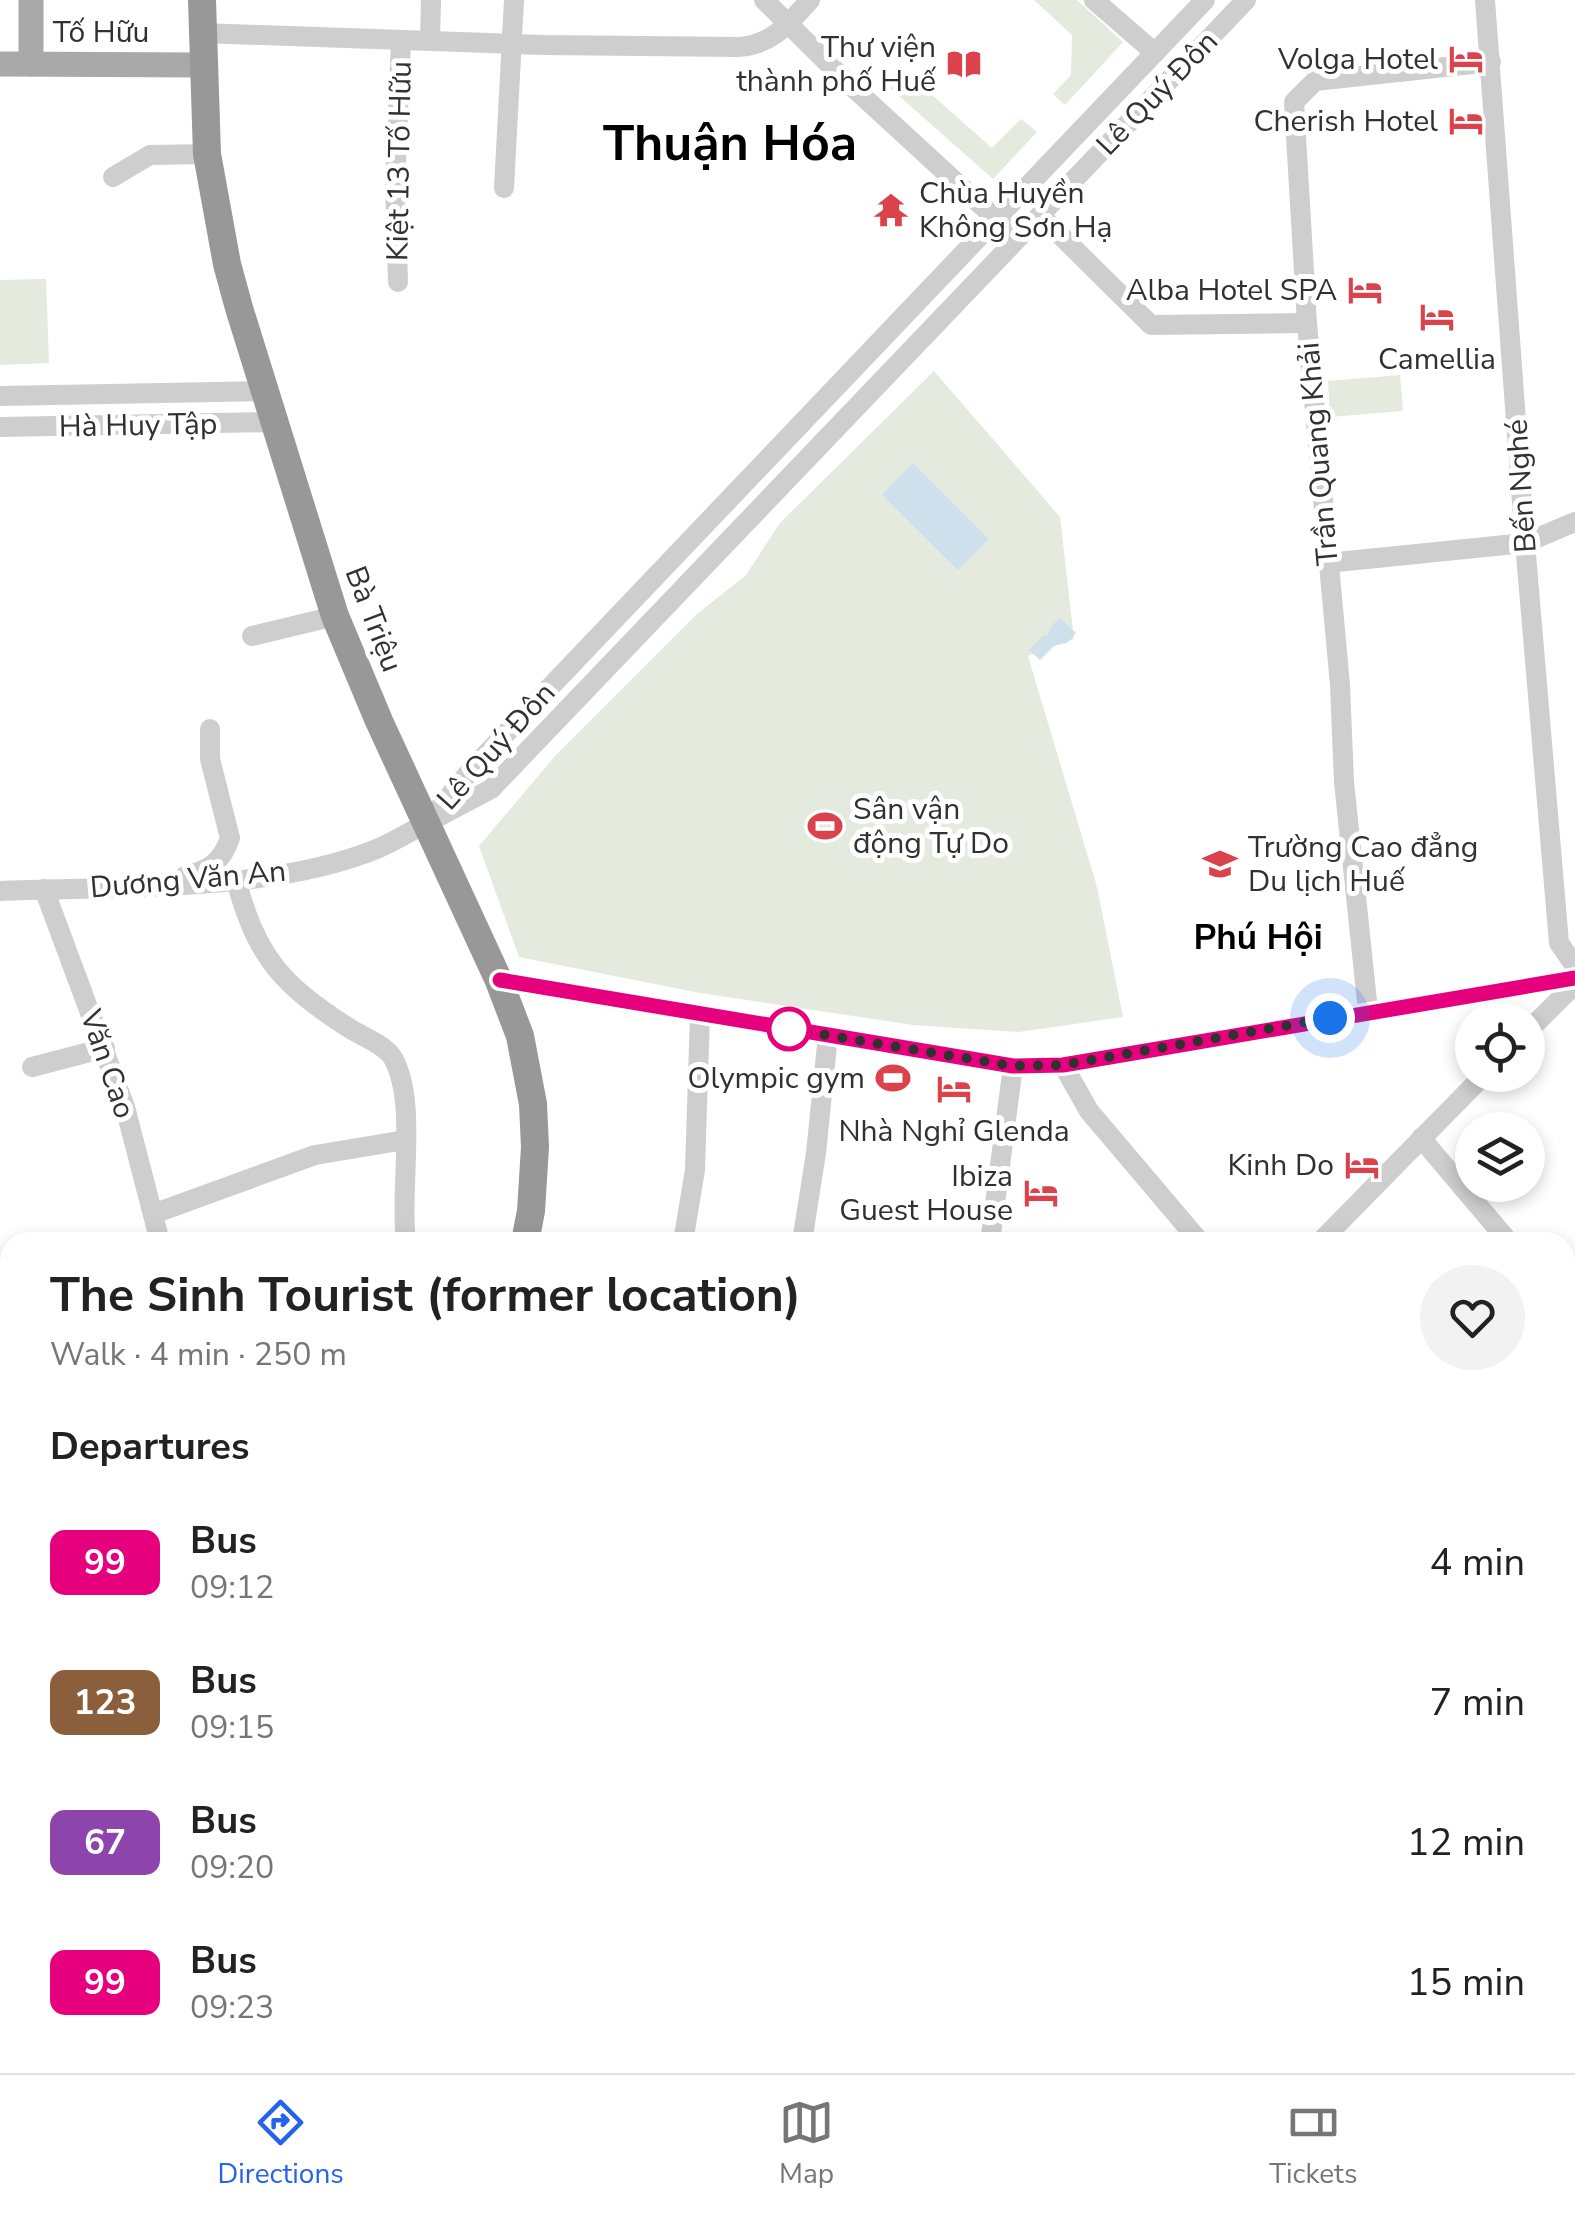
<!DOCTYPE html>
<html lang="en">
<head>
<meta charset="utf-8">
<style>
	:root { --surface:#fff; --page:#f2f2f2; --text:#222; --muted:#767676; --line:#e0e0e0; --accent:#2563eb }
	body { margin:0; font-family:"Nunito Sans",sans-serif; background:var(--page); color:var(--text); height:100vh; display:flex; flex-direction:column; font-size:38px; white-space:nowrap }
	* { box-sizing:border-box; margin:0 }
	p { font-size:32px; color:var(--muted) }
	.icon { flex:none; width:55px; height:55px; fill:none; stroke:currentColor; stroke-width:2; stroke-linecap:round; stroke-linejoin:round }
	.map { position:relative; flex:1; overflow:hidden }
	.drawer { position:absolute; left:0px; top:1232px; width:1575px; height:842px; display:flex; flex-direction:column; background:var(--surface); border-radius:30px 30px 0 0; box-shadow:0 5px 15px #0003 }
	.drawer>* { flex:none }
	.badge { padding:0 20px; border-radius:15px; font-size:35px; line-height:65px }
	.tools { position:absolute; left:1455px; top:1002px; display:grid; gap:20px }
	.tools a { display:grid; place-items:center; width:90px; height:90px; border-radius:50%; background:var(--surface); box-shadow:0 5px 15px #0003; font-size:50px }
	.you { position:absolute; width:50px; height:50px; margin:-25px; border:8px solid #fff; border-radius:50%; background:#1a73e8; box-shadow:0 0 0 15px #1a73e833 }
	.map>.badge { position:absolute; translate:-50% -50%; box-shadow:0 0 0 5px #fff }
	h2 { padding:0 50px; font-size:38px; line-height:90px }
	.round { display:grid; place-items:center; flex:none; width:105px; height:105px; border-radius:52px; background:var(--page) }
	.overview { display:flex; align-items:center; justify-content:space-between; height:170px; padding:0 50px }
	h1 { font-size:48px; font-weight:700; line-height:75px }
	ul { padding:0; list-style:none }
	li { display:flex; align-items:center; gap:30px; height:140px; padding:0 50px }
	li div { flex:1 }
	li b { display:block; font-size:38px }
	li em { font-style:normal }
	li .badge { min-width:110px; font-weight:700; text-align:center }
	.menu { display:flex; justify-content:space-around; align-items:center; height:140px; border-top:2px solid var(--line); background:var(--surface); font-size:28px; color:var(--muted) }
	.menu a { display:grid; justify-items:center; gap:5px }
	.menu .current { color:var(--accent) }
	.map>svg:first-child { display:block }
	.green { fill:#e4eade }
	.water { fill:#cee0eb }
	.lines { fill:none; stroke-linecap:round; stroke-linejoin:round }
	.minor { stroke:#cecece; stroke-width:20 }
	.major { stroke:#a9a9a9; stroke-width:25 }
	.highway { stroke:#989898; stroke-width:28 }
	.line-casing { stroke:#fff; stroke-width:22 }
	.line { stroke:#e6007e; stroke-width:15 }
	.walk { stroke:#313131; stroke-width:10; stroke-dasharray:0 18 }
	.stop-dot { fill:#fff; stroke:#e6007e; stroke-width:5 }
	.labels { text-anchor:middle; stroke-width:10; stroke-linejoin:round; paint-order:stroke }
	.street-label { font-size:30px; fill:#313131; stroke:#fff }
	.poi-label { font-size:30px; fill:#313131; stroke:#fff; text-anchor:end }
	.quarter-label { font-size:35px; font-weight:bold; fill:#000; stroke:#fff }
	.town-label { font-size:50px; font-weight:bold; fill:#000; stroke:#fff }
</style>
</head>
<body>
<div class="map">
<svg width="1575" height="2073" viewBox="0 0 1575 2073">
	<rect width="100%" height="100%" fill="#fff"/>
	<!-- green -->
	<g class="green">
		<polygon points="1034,0 1077,0 1123,42 1065,105 1053,94 1071,75 1072,35"/>
		<polygon points="905,71 992,148 1021,119 1037,132 993,179 890,88"/>
		<polygon points="46,279 49,363 0,365 0,280"/>
		<polygon points="934,371 1060,517 1074,639 1028,656 1097,887 1123,1017 1019,1032 913,1025 700,993 519,957 479,846 556,755 697,614 746,575 780,523"/>
		<polygon points="1400,375 1403,411 1330,417 1328,381"/>
	</g>
	<!-- water -->
	<g class="water">
		<polygon points="913,463 989,539 958,570 882,495"/>
		<polygon points="1060,618 1076,633 1067,643 1055,645 1040,660 1029,650 1043,636 1048,636 1051,626"/>
		<polygon points="0,1521 10,1523 10,1747 0,1741"/>
		<polygon points="408,2065 766,2065 778,2073 417,2073"/>
	</g>
	<g class="lines">
		<!-- minor -->
		<g class="minor">
			<polyline points="764,0 846,81 1006,228"/>
			<polyline points="1094,0 1155,53"/>
			<polyline points="1205,0 471,770 427,823 491,789 1246,0"/>
			<polyline points="1485,0 1525,543 1559,943 1575,966"/>
			<path d="M202,33L543,45L739,47C772,45 789,23 810,0"/>
			<polyline points="430,41 431,0"/>
			<polyline points="113,177 150,155 207,154"/>
			<polyline points="504,188 514,0"/>
			<polyline points="1040,215 1151,325 1307,323"/>
			<polyline points="398,282 395,185 401,40"/>
			<polyline points="0,396 266,391"/>
			<polyline points="0,427 275,422"/>
			<polyline points="1327,563 1525,543 1575,522"/>
			<polyline points="252,636 335,616"/>
			<path d="M185,876C209,870 222,862 230,838L210,759V729"/>
			<path d="M236,879C255,956 283,986 349,1028C361,1036 386,1045 393,1058C418,1102 399,1191 406,1242"/>
			<polyline points="44,889 125,1107 160,1242"/>
			<path d="M0,891C116,886 272,893 379,848C395,841 411,831 427,823"/>
			<polyline points="499,981 1013,1066 1063,1065 1575,978"/>
			<polyline points="1368,1011 1344,782 1340,685 1307,323 1294,102 1315,81 1491,62"/>
			<polyline points="1528,1031 1575,984"/>
			<polyline points="1063,1065 1089,1111 1200,1242"/>
			<polyline points="32,1067 105,1048"/>
			<polyline points="1421,1138 1509,1242"/>
			<polyline points="153,1214 315,1155 405,1140"/>
			<polyline points="683,1242 695,1170 700,1014"/>
			<polyline points="802,1242 816,1153 828,1035"/>
			<polyline points="990,1242 1013,1066"/>
			<polyline points="1320,1242 1484,1075"/>
			<polyline points="1565,1309 1575,1321"/>
			<polyline points="0,1421 10,1423"/>
			<polyline points="0,1816 10,1819"/>
			<polyline points="317,2065 325,2073"/>
			<polyline points="65,2073 67,2065"/>
		</g>
		<!-- major -->
		<g class="major">
			<polyline points="0,64 202,65"/>
			<polyline points="31,64 31,0"/>
			<polyline points="1565,1652 1575,1641"/>
			<polyline points="157,2073 162,2065"/>
			<polyline points="1442,2073 1443,2065"/>
		</g>
		<!-- highway -->
		<polyline class="highway" points="202,0 207,154 227,264 239,308 335,616 379,721 499,981 520,1036 533,1104 535,1147 531,1211 525,1242"/>
	</g>
	<g class="lines">
		<!-- line casing -->
		<g class="line-casing">
			<polyline id="line" points="500,980 1013,1066 1063,1065 1575,978"/>
		</g>
		<!-- line -->
		<use href="#line" class="line"/>
		<!-- walk -->
		<polyline class="walk" points="789,1029 1013,1066 1063,1065 1330,1018"/>
	</g>
	<!-- icons -->
	<defs>
		<g id="hotel-bare" transform="scale(2.7)"><path d="M-6-4.5h1.5V1H6V5H4.5V3h-9V5H-6ZM-4 0a1.8 1.8 0 1 1 3.6 0ZM.5 0V-2.5h3Q6-2.5 6 0Z" fill="#da424c" stroke="#fff" stroke-width="2.5" paint-order="stroke"/></g>
		<g id="library-bare" transform="scale(2.7)"><path d="M-6-4Q-3-5.5-.7-3.5V5Q-3 3-6 4ZM6-4Q3-5.5 .7-3.5V5Q3 3 6 4Z" fill="#da424c" stroke="#fff" stroke-width="2.5" paint-order="stroke"/></g>
		<g id="temple-bare" transform="scale(2.7)"><path d="M0-6L5-2H3V0L6.5 2.5H4V6H1.5V3h-3V6H-4V2.5H-6.5L-3 0V-2H-5Z" fill="#da424c" stroke="#fff" stroke-width="2.5" paint-order="stroke"/></g>
		<g id="stadium-bare" transform="scale(2.7)"><path d="M0-5a6.5 5 0 1 0 0 10a6.5 5 0 1 0 0-10ZM-3.5-1.8h7v3.6h-7Z" fill="#da424c" stroke="#fff" stroke-width="2.5" paint-order="stroke"/></g>
		<g id="university-bare" transform="scale(2.7)"><path d="M0-5L7-2L0 1L-7-2ZM-4 1L0 2.5L4 1V4Q0 6-4 4Z" fill="#da424c" stroke="#fff" stroke-width="2.5" paint-order="stroke"/></g>
	</defs>
	<g fill-rule="evenodd">
		<use href="#hotel-bare" x="1466" y="59"/>
		<use href="#library-bare" x="964" y="64"/>
		<use href="#hotel-bare" x="1466" y="121"/>
		<use href="#temple-bare" x="891" y="210"/>
		<use href="#hotel-bare" x="1365" y="290"/>
		<use href="#hotel-bare" x="1437" y="317"/>
		<use href="#stadium-bare" x="825" y="826"/>
		<use href="#university-bare" x="1220" y="864"/>
		<use href="#stadium-bare" x="893" y="1078"/>
		<use href="#hotel-bare" x="954" y="1089"/>
		<use href="#hotel-bare" x="1362" y="1165"/>
		<use href="#hotel-bare" x="1041" y="1193"/>
	</g>
	<!-- markers -->
	<circle class="stop-dot" cx="789" cy="1029" r="20"/>
	<g class="labels">
		<!-- street labels -->
		<g class="street-label">
			<text x="101" y="42">Tố Hữu</text>
			<text transform="translate(1157 93) rotate(-46)" y="10">Lê Quý Đôn</text>
			<text transform="translate(399 161) rotate(-89)" y="10">Kiệt 13 Tố Hữu</text>
			<text transform="translate(138 425) rotate(-1)" y="10">Hà Huy Tập</text>
			<text transform="translate(1318 454) rotate(-95)" y="10">Trần Quang Khải</text>
			<text transform="translate(1521 486) rotate(-94)" y="10">Bến Nghé</text>
			<text transform="translate(374 619) rotate(69)" y="10">Bà Triệu</text>
			<text transform="translate(496 746) rotate(-48)" y="10">Lê Quý Đôn</text>
			<text transform="translate(188 879) rotate(-5)" y="10">Dương Văn An</text>
			<text transform="translate(108 1064) rotate(71)" y="10">Văn Cao</text>
		</g>
		<!-- poi labels -->
		<g class="poi-label">
			<text x="936" y="57">Thư viện<tspan x="936" dy="34">thành phố Huế</tspan></text>
			<text x="1438" y="69">Volga Hotel</text>
			<text x="1438" y="131">Cherish Hotel</text>
			<text x="919" y="203" text-anchor="start">Chùa Huyền<tspan x="919" dy="34">Không Sơn Hạ</tspan></text>
			<text x="1337" y="300">Alba Hotel SPA</text>
			<text x="1437" y="369" text-anchor="middle">Camellia</text>
			<text x="853" y="819" text-anchor="start">Sân vận<tspan x="853" dy="34">động Tự Do</tspan></text>
			<text x="1248" y="857" text-anchor="start">Trường Cao đẳng<tspan x="1248" dy="34">Du lịch Huế</tspan></text>
			<text x="865" y="1088">Olympic gym</text>
			<text x="954" y="1141" text-anchor="middle">Nhà Nghỉ Glenda</text>
			<text x="1334" y="1175">Kinh Do</text>
			<text x="1013" y="1186">Ibiza<tspan x="1013" dy="34">Guest House</tspan></text>
		</g>
		<!-- quarter labels -->
		<g class="quarter-label">
			<text x="1258" y="949">Phú Hội</text>
		</g>
		<!-- town labels -->
		<g class="town-label">
			<text x="730" y="160">Thuận Hóa</text>
		</g>
	</g>
</svg>
<div class="tools">
<a><svg class="icon" aria-label="locate" viewBox="0 0 24 24"><circle cx="12" cy="12" r="6"/><path d="M12 2v4M12 18v4M2 12h4M18 12h4"/></svg></a>
<a><svg class="icon" aria-label="layers" viewBox="0 0 24 24"><path d="M12 4l9 5-9 5-9-5zM3 14l9 5 9-5"/></svg></a>
</div>
<div class="you" style="left:1330px;top:1018px"></div>
<section class="drawer">
<div class="overview"><div><h1>The Sinh Tourist (former location)</h1><p>Walk · 4 min · 250 m</p></div><a class="round"><svg class="icon" aria-label="heart" viewBox="0 0 24 24"><path d="M12 20l-8-8c-3-5 5-10 8-4 3-6 11-1 8 4z"/></svg></a></div>
<h2>Departures</h2>
<ul>
<li><span class="badge" style="background:#e6007e;color:#fff">99</span><div><b>Bus</b><p>09:12</p></div><em>4 min</em></li>
<li><span class="badge" style="background:#8b5e3c;color:#fff">123</span><div><b>Bus</b><p>09:15</p></div><em>7 min</em></li>
<li><span class="badge" style="background:#8e44ad;color:#fff">67</span><div><b>Bus</b><p>09:20</p></div><em>12 min</em></li>
<li><span class="badge" style="background:#e6007e;color:#fff">99</span><div><b>Bus</b><p>09:23</p></div><em>15 min</em></li>
</ul>
</section>
</div>
<nav class="menu">
<a class="current"><svg class="icon" aria-label="directions" viewBox="0 0 24 24"><path d="M12 3l9 9-9 9-9-9zM9 14v-3h6M13 9l2 2-2 2"/></svg>Directions</a>
<a><svg class="icon" aria-label="map" viewBox="0 0 24 24"><path d="M3 6l6-2 6 2 6-2v14l-6 2-6-2-6 2zM9 4v14M15 6v14"/></svg>Map</a>
<a><svg class="icon" aria-label="tickets" viewBox="0 0 24 24"><path d="M3 7h18v10H3zM15 7v10"/></svg>Tickets</a>
</nav>
</body>
</html>
